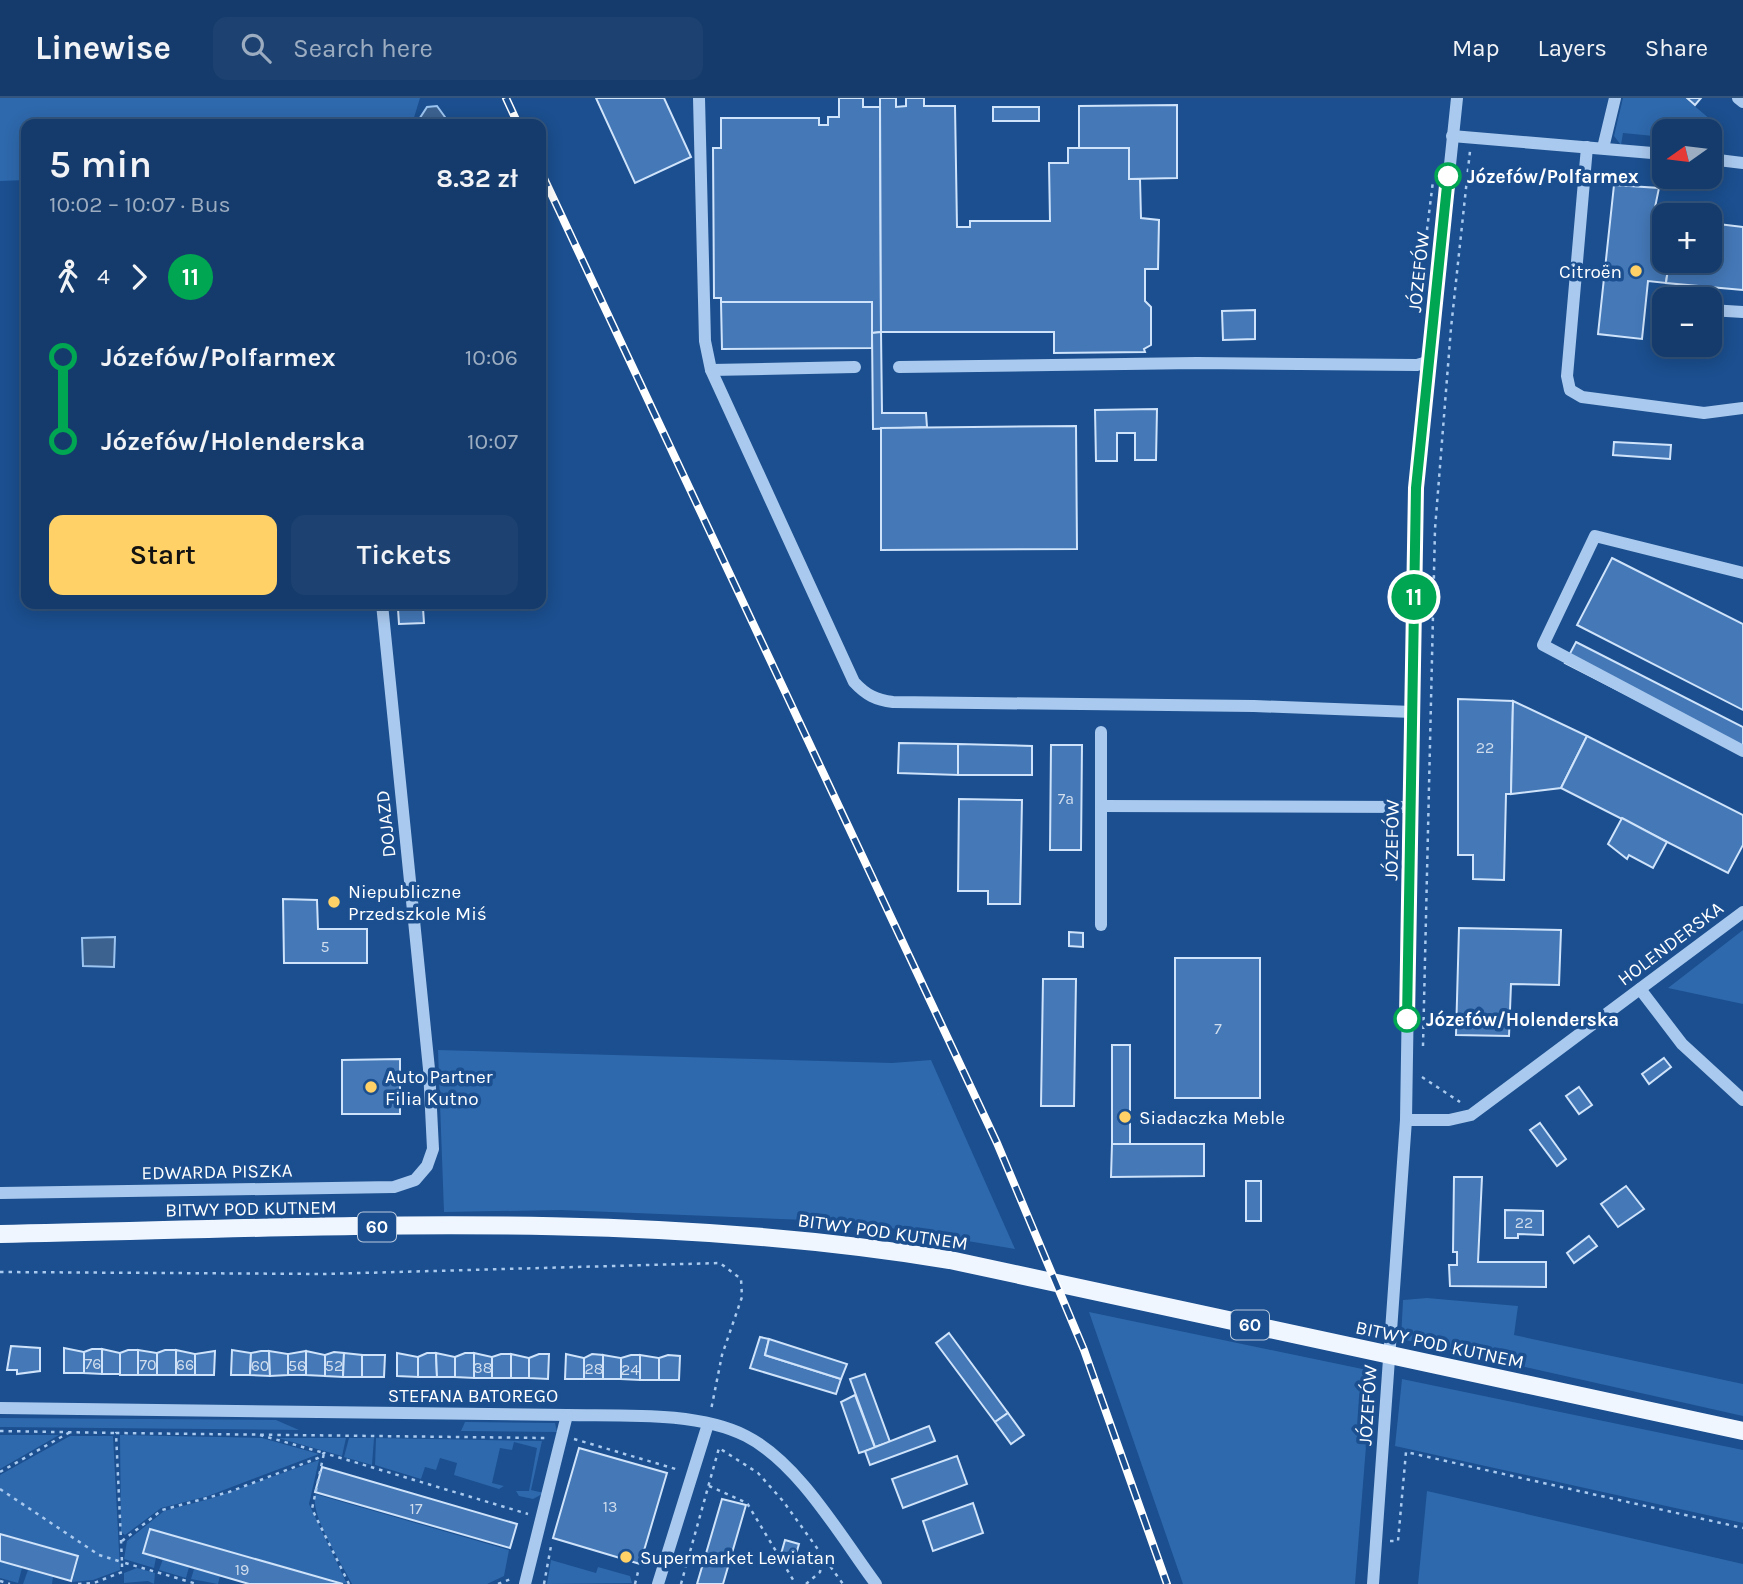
<!DOCTYPE html>
<html lang="en">
<head>
<meta charset="utf-8">
<style>
	:root { --surface:#143b6b; --page:#1d4271; --text:#f1f3f6; --muted:#9dadc1; --line:#33557e; --accent:#ffd166 }
	body { margin:0; font-family:Karla,sans-serif; background:var(--page); color:var(--text); height:100vh; display:flex; flex-direction:column; font-size:26px; white-space:nowrap }
	* { box-sizing:border-box; margin:0 }
	p { font-size:23px; color:var(--muted) }
	.icon { flex:none; width:38px; height:38px; fill:none; stroke:currentColor; stroke-width:2; stroke-linecap:round; stroke-linejoin:round }
	.map { position:relative; flex:1; overflow:hidden }
	.sheet { position:absolute; left:21px; top:21px; width:525px; height:490px; display:flex; flex-direction:column; background:var(--surface); border-radius:14px; box-shadow:0 4px 18px #0003,0 0 0 2px var(--line) }
	.sheet>* { flex:none }
	.badge { padding:0 14px; border-radius:23px; font-size:24px; line-height:46px }
	.needle { width:46px; rotate:256deg }
	.buttons { position:absolute; left:1652px; top:21px; display:grid; gap:14px }
	.buttons a { display:grid; place-items:center; width:70px; height:70px; border-radius:14px; background:var(--surface); box-shadow:0 4px 18px #0003,0 0 0 2px var(--line); font-size:35px }
	.map>.badge { position:absolute; translate:-50% -50%; box-shadow:0 0 0 4px #fff }
	.legs { display:flex; align-items:center; gap:10px; height:77px; padding:0 28px; font-size:23px }
	.legs p { margin-inline-start:auto }
	.summary { display:flex; align-items:center; justify-content:space-between; height:119px; padding:0 28px }
	h1 { font-size:38px; font-weight:600; line-height:52px }
	.button { display:flex; gap:14px; margin-top:auto; padding:14px 28px }
	.button a { flex:1; height:80px; border-radius:14px; background:var(--accent); color:#111; font-size:28px; font-weight:600; line-height:80px; text-align:center }
	.button a+a { background:var(--page); color:var(--text) }
	ul { padding:0 28px; list-style:none }
	li { display:flex; align-items:center; gap:24px; height:84px; font-size:26px }
	li i { display:grid; place-items:center; width:10px; height:100%; margin:0 9px; background:currentColor }
	li i::after { content:''; width:18px; height:18px; margin:-9px; border:5px solid; border-radius:50%; background:var(--surface) }
	li p { margin-inline-start:auto }
	li:first-child i { background:linear-gradient(#0000 50%,currentColor 0) }
	li:last-child i { background:linear-gradient(currentColor 50%,#0000 0) }
	header { display:flex; align-items:center; gap:42px; box-sizing:border-box; height:98px; padding:0 35px; background:var(--surface); border-bottom:2px solid var(--line) }
	header strong { font-size:33px }
	nav { display:flex; gap:38px; margin-inline-start:auto; font-size:24px }
	.search { width:490px; height:63px; background:var(--page); display:flex; align-items:center; gap:18px; box-sizing:border-box; padding:0 24px; border-radius:14px; color:var(--muted); font-size:26px }
	.map>svg:first-child { display:block }
	.green { fill:#2e69ad }
	.water { fill:#3c6290; stroke:#9cc4f0; stroke-width:2 }
	.building { fill:#4478b7; stroke:#cfe3fa; stroke-width:2 }
	.lines { fill:none; stroke-linecap:round; stroke-linejoin:round }
	.path { stroke:#a9c9ee; stroke-width:2.5; stroke-dasharray:3.5 5; stroke-linecap:butt }
	.minor { stroke:#a9c9ee; stroke-width:12 }
	.major { stroke:#f0f6ff; stroke-width:18 }
	.rail-casing { stroke:#fff; stroke-width:8 }
	.rail { stroke:#1b4f8f; stroke-width:5; stroke-dasharray:16; stroke-linecap:butt }
	.line-1-casing { stroke:#fff; stroke-width:16 }
	.line-1 { stroke:#00a651; stroke-width:10 }
	.stop-1-dot { fill:#fff; stroke:#00a651; stroke-width:3.5 }
	.poi-dot { fill:#ffd166; stroke:#1b4f8f; stroke-width:2.5 }
	.labels { text-anchor:middle; stroke-width:7; stroke-linejoin:round; paint-order:stroke }
	.number-label { font-size:16px; fill:#d0dded }
	.shield { fill:#1b4f8f; stroke:#bbcadd; stroke-width:2 }
	.shield-label { font-size:18px; font-weight:bold; fill:#fff }
	.stop-label { font-size:19px; font-weight:bold; fill:#fff; stroke:#1b4f8f; text-anchor:start }
	.poi-label { font-size:19px; fill:#fff; stroke:#1b4f8f; text-anchor:start }
	.street-label { font-size:19px; fill:#fff; stroke:#1b4f8f }
</style>
</head>
<body>
<header>
<strong>Linewise</strong>
<div class="search"><svg class="icon" aria-label="search" viewBox="0 0 24 24"><circle cx="10" cy="10" r="6"/><path d="M15 15l6 6"/></svg>Search here</div>
<nav><a>Map</a><a>Layers</a><a>Share</a></nav>
</header>
<div class="map">
<svg width="1743" height="1486" viewBox="0 0 1743 1486">
	<rect width="100%" height="100%" fill="#1b4f8f"/>
	<!-- green -->
	<g class="green">
		<polygon points="0,0 420,0 412,26 26,26 26,82 0,83"/>
		<polygon points="1623,0 1685,0 1724,33 1722,46 1710,45 1710,33 1664,33 1664,39 1623,35 1621,47 1614,38"/>
		<polygon points="1743,832 1743,906 1668,890"/>
		<polygon points="438,952 892,965 931,962 1015,1151 855,1124 561,1112 444,1114"/>
		<polygon points="1427,1200 1518,1208 1514,1237 1743,1286 1743,1318 1401,1241 1403,1202"/>
		<polygon points="1089,1214 1372,1273 1355,1486 1183,1486"/>
		<polygon points="1402,1281 1743,1352 1743,1425 1395,1348"/>
		<polygon points="0,1320 276,1322 299,1332 0,1329"/>
		<polygon points="465,1324 555,1325 557,1334 461,1333"/>
		<polygon points="0,1337 59,1337 0,1371"/>
		<polygon points="120,1337 262,1340 319,1356 208,1398 161,1410 125,1437 121,1434"/>
		<polygon points="70,1338 113,1338 120,1472 93,1482 72,1484 79,1458 0,1435 0,1377"/>
		<polygon points="278,1340 346,1340 342,1358"/>
		<polygon points="349,1340 374,1340 372,1367 344,1359"/>
		<polygon points="376,1340 542,1343 531,1392 544,1395 533,1401 519,1398 516,1393 529,1393 537,1350 514,1344 512,1352 500,1350 492,1385 504,1388 499,1391 454,1377 457,1365 440,1360 436,1372 425,1369 421,1381 375,1367"/>
		<polygon points="319,1362 309,1406 347,1486 150,1431 142,1455 156,1460 154,1470 124,1461 127,1443 164,1413 213,1400"/>
		<polygon points="1427,1393 1743,1466 1743,1486 1418,1486"/>
		<path d="M315,1396L509,1452L504,1478L487,1486H352C341,1464 311,1420 315,1396Z"/>
		<polygon points="163,1461 189,1469 186,1480 159,1472"/>
		<polygon points="551,1462 596,1475 598,1469 630,1478 632,1485 547,1486"/>
		<polygon points="0,1463 22,1470 18,1485 0,1480"/>
		<polygon points="137,1470 155,1475 154,1486 148,1483 124,1485 124,1475"/>
		<polygon points="194,1471 220,1478 218,1486 191,1481"/>
		<polygon points="28,1472 53,1479 52,1486 23,1486"/>
	</g>
	<!-- water -->
	<g class="water">
		<polygon points="437,8 450,26 416,26 427,9"/>
		<polygon points="115,839 114,869 83,868 82,840"/>
	</g>
	<!-- building -->
	<g class="building">
		<polygon points="596,0 664,0 691,59 635,85"/>
		<polygon points="839,0 863,0 863,9 880,9 881,234 872,235 872,204 721,204 721,200 714,200 713,50 721,50 721,20 819,20 819,27 828,27 828,19 839,19"/>
		<polygon points="880,0 896,0 896,9 906,8 906,0 924,0 924,8 955,8 957,129 970,129 970,123 1050,123 1049,65 1068,65 1068,50 1129,50 1129,81 1140,81 1141,120 1159,122 1158,171 1145,171 1145,203 1151,209 1151,247 1144,251 1145,254 1054,255 1054,234 881,234"/>
		<polygon points="1687,0 1701,0 1695,7"/>
		<polygon points="1177,7 1177,80 1129,81 1129,50 1079,50 1079,8"/>
		<rect x="993" y="9" width="46" height="14"/>
		<polygon points="1614,87 1659,90 1653,119 1664,120 1664,163 1669,163 1666,185 1648,183 1642,241 1598,236"/>
		<polygon points="1710,125 1743,129 1743,192 1666,185 1669,163 1710,163"/>
		<polygon points="721,204 872,204 872,250 722,251"/>
		<polygon points="1255,212 1255,241 1223,242 1222,213"/>
		<polygon points="881,234 882,315 926,315 927,329 873,331 872,235"/>
		<polygon points="1157,311 1156,362 1135,362 1135,335 1117,335 1117,363 1096,363 1095,312"/>
		<polygon points="1076,328 1077,451 881,452 881,330"/>
		<polygon points="1614,344 1671,347 1670,361 1613,357"/>
		<polygon points="1612,460 1743,526 1743,612 1577,527"/>
		<polygon points="423,510 424,525 399,526 398,511"/>
		<polygon points="1576,544 1743,629 1743,656 1565,565"/>
		<polygon points="1458,601 1513,603 1511,696 1506,696 1504,782 1473,781 1473,757 1458,757"/>
		<polygon points="1513,603 1587,638 1561,690 1511,696"/>
		<polygon points="1587,638 1743,717 1743,747 1728,775 1561,690"/>
		<polygon points="899,645 958,646 958,677 898,675"/>
		<polygon points="958,646 1032,648 1032,677 958,677"/>
		<polygon points="1051,647 1082,647 1081,752 1050,752"/>
		<polygon points="959,701 1022,702 1020,806 988,806 988,793 958,793"/>
		<polygon points="1622,720 1667,744 1653,770 1629,757 1627,761 1608,746"/>
		<polygon points="283,801 317,802 318,831 367,831 367,865 284,865"/>
		<polygon points="1459,830 1561,832 1559,887 1511,886 1509,938 1456,937"/>
		<polygon points="1069,834 1083,835 1083,849 1069,848"/>
		<rect x="1175" y="860" width="85" height="140"/>
		<polygon points="1043,881 1076,881 1074,1008 1041,1008"/>
		<rect x="1112" y="947" width="18" height="99"/>
		<polygon points="1664,960 1671,969 1649,986 1642,976"/>
		<polygon points="400,961 400,1016 342,1016 342,962"/>
		<polygon points="1579,989 1592,1007 1579,1016 1566,998"/>
		<polygon points="1540,1025 1566,1061 1557,1068 1530,1032"/>
		<polygon points="1112,1046 1204,1046 1204,1078 1111,1079"/>
		<polygon points="1454,1079 1482,1079 1478,1164 1546,1164 1546,1189 1450,1188 1449,1167 1457,1167 1457,1154 1453,1154"/>
		<rect x="1246" y="1083" width="15" height="40"/>
		<polygon points="1626,1088 1644,1111 1618,1129 1601,1106"/>
		<polygon points="1505,1112 1543,1113 1543,1137 1518,1136 1518,1140 1505,1140"/>
		<polygon points="1589,1138 1597,1148 1574,1165 1567,1155"/>
		<polygon points="949,1235 1008,1315 995,1324 936,1245"/>
		<polygon points="760,1239 769,1241 765,1257 841,1281 836,1296 750,1270"/>
		<polygon points="769,1241 847,1266 841,1281 765,1257"/>
		<polygon points="11,1248 40,1250 40,1273 17,1276 17,1272 7,1272"/>
		<polygon points="64,1250 84,1254 84,1275 64,1275"/>
		<polygon points="92,1251 102,1251 102,1276 84,1275 84,1254"/>
		<polygon points="102,1251 120,1255 120,1276 102,1276"/>
		<polygon points="128,1252 138,1252 138,1277 120,1277 120,1255"/>
		<polygon points="138,1252 157,1255 157,1277 138,1277"/>
		<polygon points="165,1252 176,1252 176,1277 157,1277 157,1255"/>
		<polygon points="176,1252 195,1256 195,1277 176,1277"/>
		<polygon points="232,1252 251,1255 250,1277 231,1277"/>
		<polygon points="215,1253 214,1277 195,1277 195,1256"/>
		<polygon points="261,1253 269,1253 270,1278 250,1277 251,1255"/>
		<polygon points="269,1253 288,1256 288,1277 270,1278"/>
		<polygon points="306,1253 306,1277 288,1277 288,1256"/>
		<polygon points="306,1253 325,1257 325,1278 306,1277"/>
		<polygon points="334,1254 344,1255 343,1279 325,1278 325,1257"/>
		<polygon points="344,1255 362,1257 362,1279 343,1279"/>
		<polygon points="397,1255 418,1259 418,1279 397,1278"/>
		<polygon points="427,1255 436,1255 437,1279 418,1279 418,1259"/>
		<polygon points="436,1255 455,1259 455,1279 437,1279"/>
		<polygon points="465,1255 474,1255 474,1280 455,1279 455,1259"/>
		<polygon points="474,1255 492,1259 492,1280 474,1280"/>
		<polygon points="501,1256 511,1256 511,1280 492,1280 492,1259"/>
		<polygon points="511,1256 529,1260 529,1280 511,1280"/>
		<polygon points="539,1256 549,1256 548,1281 529,1280 529,1260"/>
		<polygon points="566,1256 584,1260 584,1281 565,1281"/>
		<polygon points="592,1256 603,1257 603,1281 584,1281 584,1260"/>
		<polygon points="362,1257 385,1257 384,1279 362,1279"/>
		<polygon points="603,1257 621,1260 621,1281 603,1281"/>
		<polygon points="631,1257 640,1257 640,1282 621,1281 621,1260"/>
		<polygon points="640,1257 659,1260 659,1282 640,1282"/>
		<polygon points="668,1257 680,1258 679,1282 659,1282 659,1260"/>
		<polygon points="865,1276 890,1344 875,1349 850,1281"/>
		<polygon points="855,1297 875,1350 859,1355 841,1304"/>
		<polygon points="1008,1315 1024,1337 1011,1346 995,1324"/>
		<polygon points="929,1328 935,1343 870,1367 865,1353"/>
		<polygon points="579,1350 667,1375 640,1466 553,1440"/>
		<polygon points="957,1358 967,1386 903,1410 892,1381"/>
		<polygon points="322,1369 517,1426 510,1450 315,1394"/>
		<polygon points="722,1401 746,1407 723,1486 697,1486"/>
		<polygon points="973,1405 983,1435 933,1453 923,1423"/>
		<polygon points="150,1431 343,1486 249,1486 143,1455"/>
		<polygon points="0,1436 78,1458 71,1483 0,1463"/>
		<polygon points="785,1442 799,1446 795,1460 781,1456"/>
	</g>
	<g class="lines">
		<!-- path -->
		<g class="path">
			<polyline points="1427,132 1433,83"/>
			<polyline points="1423,948 1435,431 1451,230 1470,53"/>
			<polyline points="1422,979 1460,1004"/>
			<polyline points="0,1174 325,1176 720,1165 741,1181 742,1199 722,1257 711,1312"/>
			<polyline points="0,1333 116,1335"/>
			<polyline points="260,1337 324,1355 312,1411 349,1486"/>
			<polyline points="574,1341 679,1372"/>
			<polyline points="0,1374 70,1334"/>
			<polyline points="709,1388 747,1405 795,1485"/>
			<polyline points="0,1391 99,1457 122,1464 116,1335 546,1340"/>
			<polyline points="122,1443 162,1412 229,1394 318,1360 324,1355 528,1416"/>
			<polyline points="1390,1443 1398,1443 1406,1354 1743,1430"/>
			<polyline points="0,1483 10,1486"/>
			<polyline points="78,1486 94,1485 122,1474 122,1464 197,1486"/>
			<polyline points="498,1486 511,1481"/>
			<polyline points="544,1486 551,1448"/>
			<polyline points="635,1486 638,1474"/>
			<polyline points="681,1486 719,1350 758,1375 783,1403 843,1486"/>
			<polyline points="806,1486 820,1474 823,1459"/>
		</g>
		<!-- minor -->
		<g class="minor">
			<path d="M699,0L705,243L711,272L854,584C866,597 876,602 893,604L1254,608L1412,614"/>
			<polyline points="1738,0 1743,4"/>
			<polyline points="1452,38 1664,56"/>
			<polyline points="1587,49 1567,278 1570,292 1582,299 1704,315 1743,310"/>
			<polyline points="1603,50 1615,0"/>
			<polyline points="1710,61 1743,65"/>
			<polyline points="1710,212 1743,214"/>
			<polyline points="899,269 1197,265 1417,267 1427,264"/>
			<polyline points="711,272 855,269"/>
			<polyline points="1743,475 1595,438 1543,547 1743,653"/>
			<polyline points="1101,634 1101,827"/>
			<polyline points="1102,708 1411,709"/>
			<polyline points="1640,891 1682,946 1743,1002"/>
			<polyline points="1406,1022 1449,1022 1471,1017 1743,814"/>
			<polyline points="0,1095 394,1089 415,1082 427,1068 433,1051 429,971 382,506"/>
			<path d="M0,1310L567,1317C621,1318 697,1313 746,1338C799,1365 841,1439 876,1486"/>
			<polyline points="525,1486 567,1317"/>
			<polyline points="658,1486 708,1326"/>
			<polyline points="1373,1486 1406,1022 1416,390 1457,0"/>
		</g>
		<!-- major -->
		<path class="major" d="M0,1136C317,1130 636,1110 950,1162L1743,1333"/>
		<!-- rail casing -->
		<g class="rail-casing">
			<g id="rail">
				<polyline points="506,0 518,26"/>
				<polyline points="541,74 997,1045 1084,1252 1167,1486"/>
			</g>
		</g>
		<!-- rail -->
		<use href="#rail" class="rail"/>
	</g>
	<g class="lines">
		<!-- line-1 casing -->
		<g class="line-1-casing">
			<polyline id="line-1" points="1407,921 1416,390 1448,78"/>
		</g>
		<!-- line-1 -->
		<use href="#line-1" class="line-1"/>
	</g>
	<!-- markers -->
	<g class="stop-1-dot">
		<circle cx="1448" cy="78" r="12"/>
		<circle cx="1407" cy="921" r="12"/>
	</g>
	<g class="poi-dot">
		<circle cx="1636" cy="173" r="7"/>
		<circle cx="334" cy="804" r="7"/>
		<circle cx="371" cy="989" r="7"/>
		<circle cx="1125" cy="1019" r="7"/>
		<circle cx="626" cy="1459" r="7"/>
	</g>
	<g class="labels">
		<!-- number labels -->
		<g class="number-label">
			<text x="1485" y="655">22</text>
			<text x="1066" y="706">7a</text>
			<text x="325" y="854">5</text>
			<text x="1218" y="936">7</text>
			<text x="1524" y="1130">22</text>
			<text x="93" y="1271">76</text>
			<text x="148" y="1272">70</text>
			<text x="185" y="1272">66</text>
			<text x="260" y="1273">60</text>
			<text x="297" y="1273">56</text>
			<text x="334" y="1273">52</text>
			<text x="483" y="1275">38</text>
			<text x="594" y="1276">28</text>
			<text x="630" y="1277">24</text>
			<text x="610" y="1414">13</text>
			<text x="416" y="1416">17</text>
			<text x="242" y="1477">19</text>
		</g>
		<!-- shield labels -->
		<g class="shield">
			<rect x="358" y="1114.5" width="38" height="29" rx="5"/>
			<rect x="1231" y="1212.5" width="38" height="29" rx="5"/>
		</g>
		<g class="shield-label">
			<text x="377" y="1135">60</text>
			<text x="1250" y="1233">60</text>
		</g>
		<!-- stop labels -->
		<g class="stop-label">
			<text x="1467" y="85">Józefów/Polfarmex</text>
			<text x="1426" y="928">Józefów/Holenderska</text>
		</g>
		<!-- poi labels -->
		<g class="poi-label">
			<text x="1622" y="180" text-anchor="end">Citroën</text>
			<text x="348" y="800">Niepubliczne<tspan x="348" dy="22">Przedszkole Miś</tspan></text>
			<text x="385" y="985">Auto Partner<tspan x="385" dy="22">Filia Kutno</tspan></text>
			<text x="1139" y="1026">Siadaczka Meble</text>
			<text x="640" y="1466">Supermarket Lewiatan</text>
		</g>
		<!-- street labels -->
		<g class="street-label">
			<text transform="translate(1418 174) rotate(-84)" y="7">JÓZEFÓW</text>
			<text transform="translate(385 726) rotate(-96)" y="7">DOJAZD</text>
			<text transform="translate(1391 742) rotate(-89)" y="7">JÓZEFÓW</text>
			<text transform="translate(1670 845) rotate(-37)" y="7">HOLENDERSKA</text>
			<text transform="translate(217 1073) rotate(-1)" y="7">EDWARDA PISZKA</text>
			<text transform="translate(251 1110) rotate(-1)" y="7">BITWY POD KUTNEM</text>
			<text transform="translate(883 1133) rotate(8)" y="7">BITWY POD KUTNEM</text>
			<text transform="translate(1440 1246) rotate(12)" y="7">BITWY POD KUTNEM</text>
			<text x="473" y="1304">STEFANA BATOREGO</text>
			<text transform="translate(1367 1307) rotate(-86)" y="7">JÓZEFÓW</text>
		</g>
	</g>
</svg>
<div class="buttons">
<a><svg class="needle" viewBox="-14 -14 28 28"><path d="M0-13l5 13h-10z" fill="#e53935"/><path d="M0 13l5-13h-10z" fill="#9dadc1"/></svg></a>
<a>+</a>
<a>−</a>
</div>
<b class="badge" style="left:1414px;top:499px;background:#00a651;color:#fff">11</b>
<section class="sheet">
<div class="summary"><div><h1>5 min</h1><p>10:02 – 10:07 · Bus</p></div><b>8.32 zł</b></div>
<div class="legs"><svg class="icon" aria-label="walk" viewBox="0 0 24 24"><circle cx="13" cy="4" r="2"/><path d="M13 8l-2 6 4 7M11 14l-3 7M7 12l3-4h3l4 4"/></svg>4<svg class="icon" aria-label="forward" viewBox="0 0 24 24"><path d="M9 5l7 7-7 7"/></svg><b class="badge" style="background:#00a651;color:#fff">11</b></div>
<ul>
<li><i style="color:#00a651"></i><b>Józefów/Polfarmex</b><p>10:06</p></li>
<li><i style="color:#00a651"></i><b>Józefów/Holenderska</b><p>10:07</p></li>
</ul>
<div class="button"><a>Start</a><a>Tickets</a></div>
</section>
</div>
</body>
</html>
